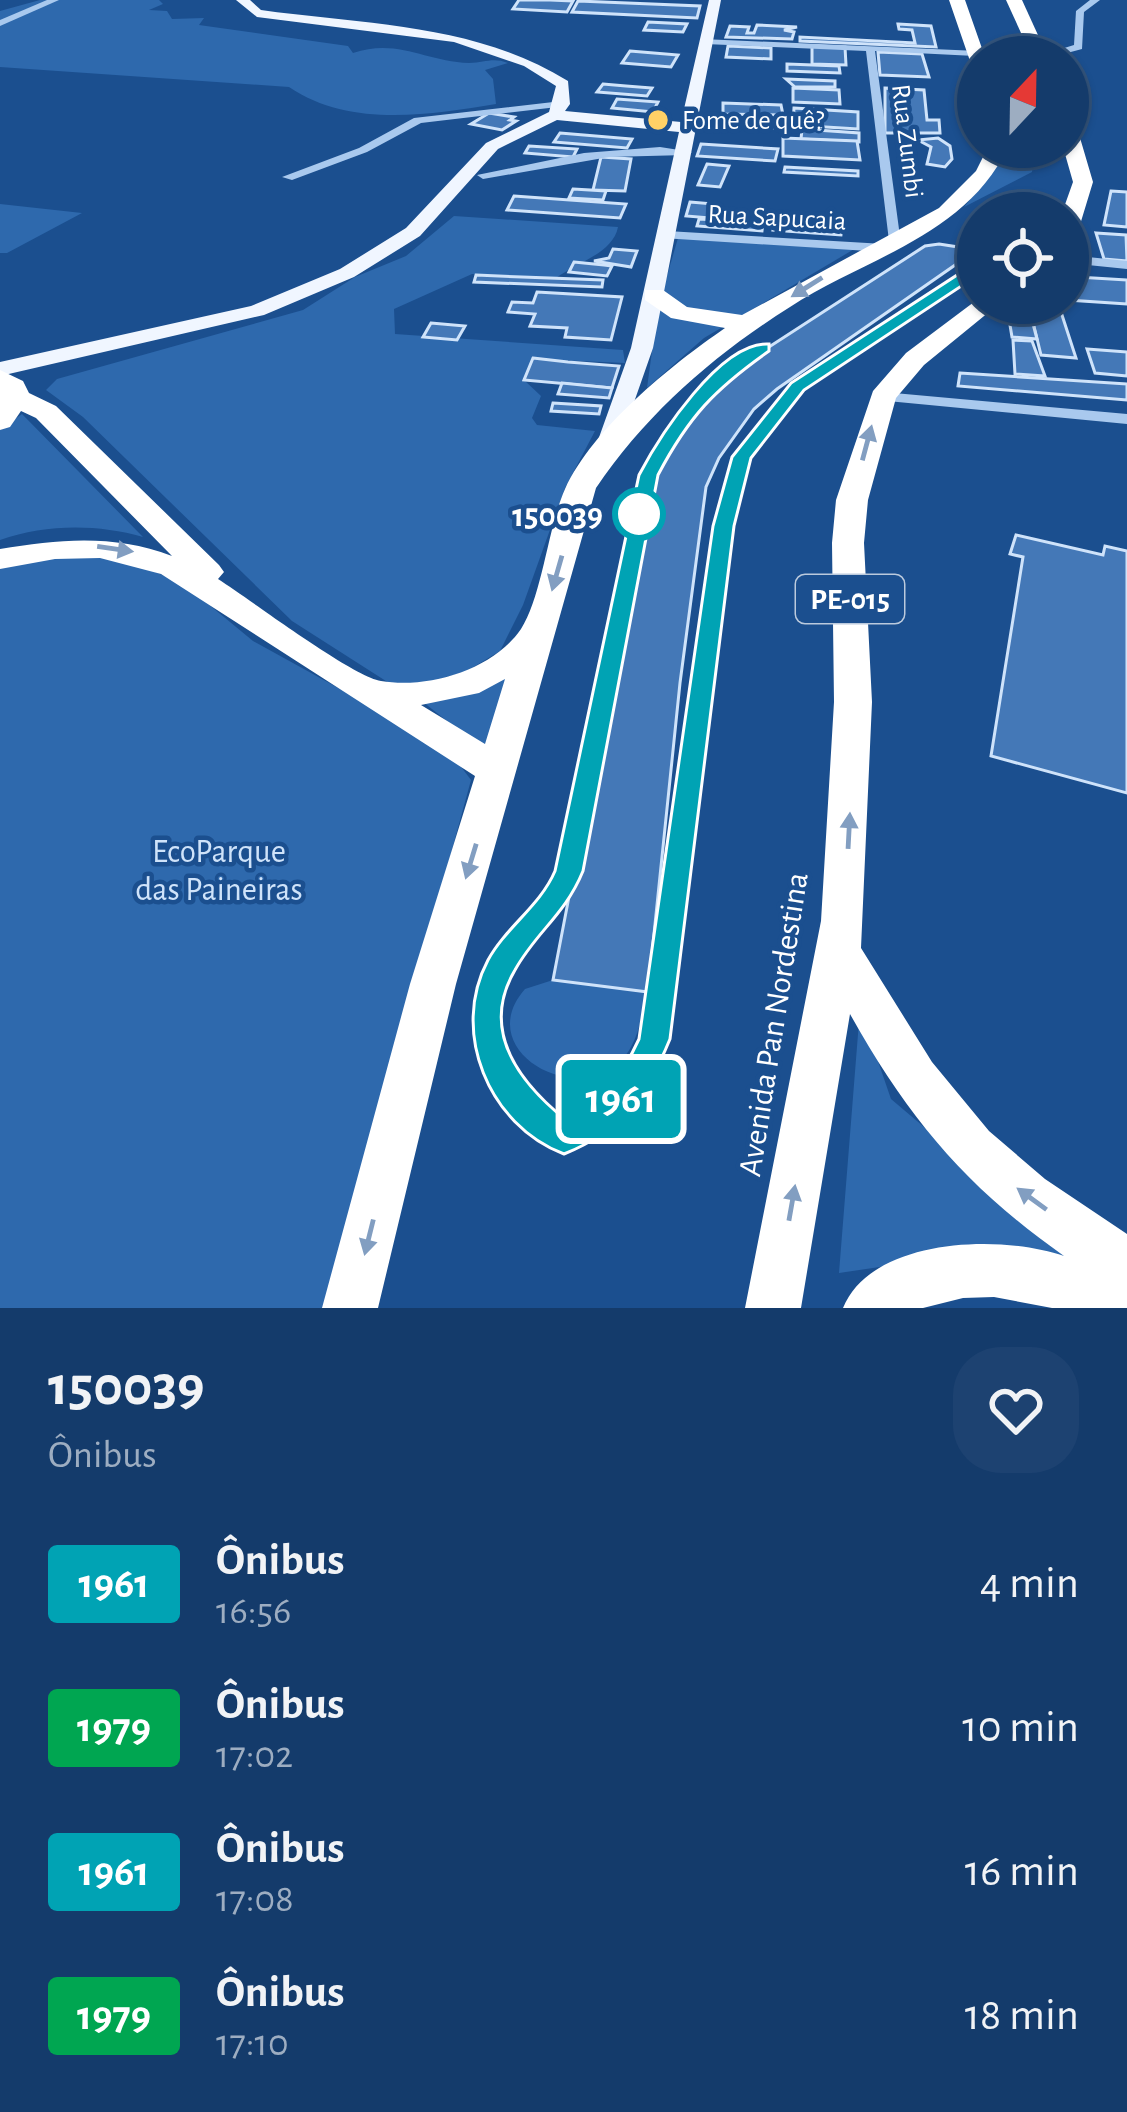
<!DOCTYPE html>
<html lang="pt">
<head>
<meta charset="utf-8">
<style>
	:root { --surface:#143b6b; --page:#1d4271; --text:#f1f3f6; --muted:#9dadc1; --line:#33557e }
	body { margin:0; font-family:"Alegreya Sans",sans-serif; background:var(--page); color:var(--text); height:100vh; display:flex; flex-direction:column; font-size:45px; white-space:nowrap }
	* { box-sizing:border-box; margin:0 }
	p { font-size:39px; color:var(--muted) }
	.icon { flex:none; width:66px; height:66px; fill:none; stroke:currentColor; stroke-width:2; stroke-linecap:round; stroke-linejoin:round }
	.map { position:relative; height:1308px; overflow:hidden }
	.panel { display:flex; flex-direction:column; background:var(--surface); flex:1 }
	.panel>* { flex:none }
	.badge { padding:0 24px; border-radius:9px; font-size:42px; line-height:78px }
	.needle { width:78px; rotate:22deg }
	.tools { position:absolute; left:957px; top:36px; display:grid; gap:24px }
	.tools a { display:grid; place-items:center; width:132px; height:132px; border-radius:50%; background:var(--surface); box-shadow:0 3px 9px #0004,0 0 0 3px var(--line); font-size:60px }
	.map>.badge { position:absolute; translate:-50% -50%; box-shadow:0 0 0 6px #fff }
	.round { display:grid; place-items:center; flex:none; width:126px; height:126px; border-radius:48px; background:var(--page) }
	.headline { display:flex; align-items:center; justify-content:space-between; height:204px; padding:0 48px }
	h1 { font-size:57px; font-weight:600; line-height:90px }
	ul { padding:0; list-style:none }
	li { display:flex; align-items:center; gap:36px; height:144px; padding:0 48px }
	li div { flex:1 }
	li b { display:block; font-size:45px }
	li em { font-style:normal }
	li .badge { min-width:132px; font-weight:700; text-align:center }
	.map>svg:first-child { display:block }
	.green { fill:#2e69ad }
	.building { fill:#4478b7; stroke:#cfe3fa; stroke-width:3 }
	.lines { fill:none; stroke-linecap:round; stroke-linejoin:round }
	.minor { fill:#a9c9ee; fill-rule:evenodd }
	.major { fill:#f0f6ff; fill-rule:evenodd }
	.highway { fill:#fff; fill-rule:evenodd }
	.oneway { fill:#829ec1 }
	.line { fill:#00a3b4; stroke:#fff; stroke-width:3 }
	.poi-dot { fill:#ffd166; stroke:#1b4f8f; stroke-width:4.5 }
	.stop-dot { fill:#fff; stroke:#00a3b4; stroke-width:6 }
	.labels { text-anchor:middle; stroke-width:9; stroke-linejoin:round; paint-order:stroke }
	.far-poi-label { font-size:27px; fill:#fff; stroke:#1b4f8f; text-anchor:start }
	.far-street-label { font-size:27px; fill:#fff; stroke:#1b4f8f }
	.shield { fill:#1b4f8f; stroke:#bbcadd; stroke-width:3 }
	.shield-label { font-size:30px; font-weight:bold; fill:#fff }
	.stop-label { font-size:33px; font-weight:bold; fill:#fff; stroke:#1b4f8f; text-anchor:end }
	.park-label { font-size:33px; fill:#cfe3fa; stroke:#1b4f8f }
	.street-label { font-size:33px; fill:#fff; stroke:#1b4f8f }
</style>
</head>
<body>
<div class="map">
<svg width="1127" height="1308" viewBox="0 0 1127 1308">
	<rect width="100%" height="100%" fill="#1b4f8f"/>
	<!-- green -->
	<g class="green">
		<path d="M40,0H159L163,4L149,10L167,11L172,19L204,18L199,25L348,46L353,53C398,38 426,62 469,63C485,63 492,57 508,63L485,70L493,79L496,104C429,115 349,128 289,87L0,67V11Z"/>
		<polygon points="1004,147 1036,147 1032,172 964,207 1002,160"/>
		<polygon points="0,204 82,213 7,253 0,253"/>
		<path d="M454,216L618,227C613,253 578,262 556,278L472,274L394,309L395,334L623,350L625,363L533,359L524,380L541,396L532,418L537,425L595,431L565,488L523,605L500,651L467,671L423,684L389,683L292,621L83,417L46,390L57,379L303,310L355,277L406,256Z"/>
		<polygon points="678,238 856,248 704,338 647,388 658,307"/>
		<path d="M22,414L143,537C97,524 46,524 0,540V430Z"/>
		<polygon points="47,556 117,556 184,584 253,641 447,748 471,780 327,1308 0,1308 0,565"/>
		<polygon points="520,669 494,759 422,701"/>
		<path d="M553,980L648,992C643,1010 640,1031 631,1047C593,1117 467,1055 525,989Z"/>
		<polygon points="860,1009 891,1099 983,1177 1127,1279 947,1257 839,1273"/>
	</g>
	<!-- building -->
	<g class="building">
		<polygon points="519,0 550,0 573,1 567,12 513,9"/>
		<polygon points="578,1 700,6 697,18 572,12"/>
		<polygon points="648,22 687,24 683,32 644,30"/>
		<polygon points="898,24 931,26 936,47 800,41 800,37 915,43 912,30 899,29"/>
		<polygon points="757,25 797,27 784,30 794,32 792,39 726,37 730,26 749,27 747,33 754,33"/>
		<polygon points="728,46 771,48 771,59 726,57"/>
		<polygon points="812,46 845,47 846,65 812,64"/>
		<polygon points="630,51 678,55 671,67 622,63"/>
		<polygon points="878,52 922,54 929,77 880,75"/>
		<polygon points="787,64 839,66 840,73 787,71"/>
		<polygon points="786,79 835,81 835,87 795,87"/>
		<polygon points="603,84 626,86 652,88 647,96 597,92"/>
		<polygon points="793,88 839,90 840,104 793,102"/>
		<polygon points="885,88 924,90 927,120 939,120 940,133 885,133"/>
		<polygon points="617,99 658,102 653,112 612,108"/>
		<polygon points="723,103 781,105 783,115 723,114"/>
		<polygon points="794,108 858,112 858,129 793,125"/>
		<polygon points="489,113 514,117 510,120 516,121 502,130 471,124"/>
		<polygon points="711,118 778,122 776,128 709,124"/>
		<polygon points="802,129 859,133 859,142 801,139"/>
		<polygon points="560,133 632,139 627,148 554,142"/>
		<polygon points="783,138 857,141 860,160 783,156"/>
		<polygon points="938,138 950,146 952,159 945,167 927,164 931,147 918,140"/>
		<polygon points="701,144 778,149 775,161 697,156"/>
		<polygon points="529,146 577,149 573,157 525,153"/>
		<polygon points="601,157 631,159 625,191 593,190"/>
		<polygon points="707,164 729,166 720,187 698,185"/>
		<polygon points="785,167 858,171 858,176 784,172"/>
		<polygon points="573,189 606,191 603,200 569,198"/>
		<polygon points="1111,191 1127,192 1127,227 1104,225"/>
		<polygon points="514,196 626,204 620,218 507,210"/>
		<polygon points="690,202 714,204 710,218 686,216"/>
		<polygon points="699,219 763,223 762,231 697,226"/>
		<polygon points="774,223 842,228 841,235 773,230"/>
		<polygon points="1096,233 1126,235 1127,261 1104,259"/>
		<polygon points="939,244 958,247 968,256 777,389 754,409 719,458 706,487 680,683 648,992 553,980 649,480 664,449 706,394 732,371 925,246"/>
		<polygon points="613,249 637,251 631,267 594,261 609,258"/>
		<polygon points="574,262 604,265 612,266 607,276 569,272"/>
		<polygon points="476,275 522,277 603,280 602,287 474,282"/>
		<polygon points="1077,277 1127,280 1127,304 1068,300 1068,287"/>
		<polygon points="537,292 622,297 611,340 565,337 567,328 530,326 535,314 508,312 512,302 533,303"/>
		<polygon points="1030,310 1061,312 1076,358 1041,355"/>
		<polygon points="1009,319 1032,320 1037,339 1012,337"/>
		<polygon points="431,323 465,326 457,340 423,337"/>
		<polygon points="1013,340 1032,341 1045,376 1015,374"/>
		<polygon points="1087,349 1127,352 1127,376 1095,373"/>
		<polygon points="533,358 568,362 619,366 612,388 524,380"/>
		<polygon points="960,373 1127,384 1127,400 958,386"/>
		<polygon points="562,383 612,388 609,398 558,394"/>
		<polygon points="553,403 601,406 599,414 551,411"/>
		<polygon points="1016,535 1103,555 1105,546 1127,551 1127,793 991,756 1023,557 1010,554"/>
	</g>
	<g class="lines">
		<!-- minor -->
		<g class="minor">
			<polygon points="47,0 59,0 0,26 0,20"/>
			<polygon points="1090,0 1100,0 1084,12 1082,49 1052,57 1035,57 1074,45 1076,11"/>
			<polygon points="702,39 978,51 975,56 875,51 901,244 889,241 866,51 705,44"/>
			<polygon points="562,101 566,106 421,123 367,152 292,180 282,177 359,148 414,118"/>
			<polygon points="660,147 692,152 686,155 609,157 483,179 477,175 584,153"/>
			<polygon points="667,231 884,244 891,248 884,252 662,238 662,232"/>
			<polygon points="1068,255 1127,261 1127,269 1068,263"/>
			<polygon points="883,392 1127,414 1127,424 877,400 877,394"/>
		</g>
		<!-- major -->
		<path class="major" d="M236,0H250L261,10C368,25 473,23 568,81L570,104L565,111L681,122L709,0H721L653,348L618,448H600L597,443L631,348L679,132L557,120L498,149L420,236L354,277L264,315L0,376V362L251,306L340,269L406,228L486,143L549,112L556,86L524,66L454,42L257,17Z"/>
		<!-- highway -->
		<g class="highway">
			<polygon points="949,0 965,0 985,57 978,57 978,66 970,61"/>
			<polygon points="1006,0 1022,0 1048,57 1032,57"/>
			<polygon points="1068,125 1078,131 1093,182 1079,228 1068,235 1068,213 1062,213 1073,182 1063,147 1068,147"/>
			<path d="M988,147H1008C966,236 867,257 790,307C714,355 647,413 596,488L456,984L378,1308H322L410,984L475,776L161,574L100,558L55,559L0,569V549C60,539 114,534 172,556L36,418L21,411L10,427L0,430V370L23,381L29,393L56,406L219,565L224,572L218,579C251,600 350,675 381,681C428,689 493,670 521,629C542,597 548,527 565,489C593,428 670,366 725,328L671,318L645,300V290H663L687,307L742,315L939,208L976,171ZM505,679L485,744L421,705L479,693Z"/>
			<path d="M978,299V303H1000L924,365L896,398L868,500L864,543L872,702L861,948L932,1062L989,1131L1045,1179L1127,1234V1308H1052L994,1297L963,1298L923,1308H843C872,1237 1002,1234 1064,1256C966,1187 908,1118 850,1014L801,1308H745L821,921L834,702L832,543L836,500L873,391L906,353Z"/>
		</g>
	</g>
	<!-- one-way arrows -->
	<defs><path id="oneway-solid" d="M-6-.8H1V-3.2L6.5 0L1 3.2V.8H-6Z" transform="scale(3)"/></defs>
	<g class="oneway">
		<use href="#oneway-solid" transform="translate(807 287) rotate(148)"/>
		<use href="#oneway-solid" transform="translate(867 443) rotate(-75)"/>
		<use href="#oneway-solid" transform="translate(115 549) rotate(8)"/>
		<use href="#oneway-solid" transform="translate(557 573) rotate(106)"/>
		<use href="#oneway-solid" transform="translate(849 831) rotate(-87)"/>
		<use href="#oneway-solid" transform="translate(471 861) rotate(107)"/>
		<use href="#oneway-solid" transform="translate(1032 1199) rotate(-144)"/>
		<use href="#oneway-solid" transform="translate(792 1203) rotate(-80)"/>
		<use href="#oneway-solid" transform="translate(369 1237) rotate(104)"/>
	</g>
	<!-- line -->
	<path class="line" d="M973,255L986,259L969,281L804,390L751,458L734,526L670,1039C647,1095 622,1131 564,1154C488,1125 450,1031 488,960C506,927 540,906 555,871L639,475C659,437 720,341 769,344V351C715,389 689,416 658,475L583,871C565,915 536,932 515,970C479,1031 520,1083 566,1120C603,1101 622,1076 639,1039L713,526L732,457L791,383L957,275Z"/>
	<!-- markers -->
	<circle class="poi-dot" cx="658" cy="120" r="12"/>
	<circle class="stop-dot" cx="639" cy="514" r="24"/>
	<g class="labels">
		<!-- far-poi labels -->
		<g class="far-poi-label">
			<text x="682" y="129">Fome de quê?</text>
		</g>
		<!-- far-street labels -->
		<g class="far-street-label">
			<text transform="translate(908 141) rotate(83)" y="9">Rua Zumbi</text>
			<text transform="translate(777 217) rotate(3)" y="9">Rua Sapucaia</text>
		</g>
		<!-- shield labels -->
		<rect class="shield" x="796" y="575" width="108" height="48" rx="9"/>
		<g class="shield-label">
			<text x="850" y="609">PE-015</text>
		</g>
		<!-- stop labels -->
		<g class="stop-label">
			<text x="603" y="526">150039</text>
		</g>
		<!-- park labels -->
		<g class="park-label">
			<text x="219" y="862">EcoParque<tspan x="219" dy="38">das Paineiras</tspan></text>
		</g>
		<!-- street labels -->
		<g class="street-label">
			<text transform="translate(772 1024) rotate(-81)" y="12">Avenida Pan Nordestina</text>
		</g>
	</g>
</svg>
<div class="tools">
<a><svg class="needle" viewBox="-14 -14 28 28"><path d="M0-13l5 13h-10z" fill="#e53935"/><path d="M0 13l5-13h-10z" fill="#9dadc1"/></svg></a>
<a><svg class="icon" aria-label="locate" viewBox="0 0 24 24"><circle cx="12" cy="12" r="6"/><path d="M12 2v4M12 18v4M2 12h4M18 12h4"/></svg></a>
</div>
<b class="badge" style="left:621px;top:1099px;background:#00a3b4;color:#fff">1961</b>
</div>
<section class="panel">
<div class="headline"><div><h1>150039</h1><p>Ônibus</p></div><a class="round"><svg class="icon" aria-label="heart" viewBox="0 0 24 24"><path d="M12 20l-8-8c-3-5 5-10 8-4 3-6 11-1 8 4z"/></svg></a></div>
<ul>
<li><span class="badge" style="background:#00a3b4;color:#fff">1961</span><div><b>Ônibus</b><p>16:56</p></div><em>4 min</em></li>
<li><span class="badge" style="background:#00a651;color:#fff">1979</span><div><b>Ônibus</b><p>17:02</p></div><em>10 min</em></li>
<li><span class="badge" style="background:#00a3b4;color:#fff">1961</span><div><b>Ônibus</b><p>17:08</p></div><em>16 min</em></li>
<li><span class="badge" style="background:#00a651;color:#fff">1979</span><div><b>Ônibus</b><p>17:10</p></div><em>18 min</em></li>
</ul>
</section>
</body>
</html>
